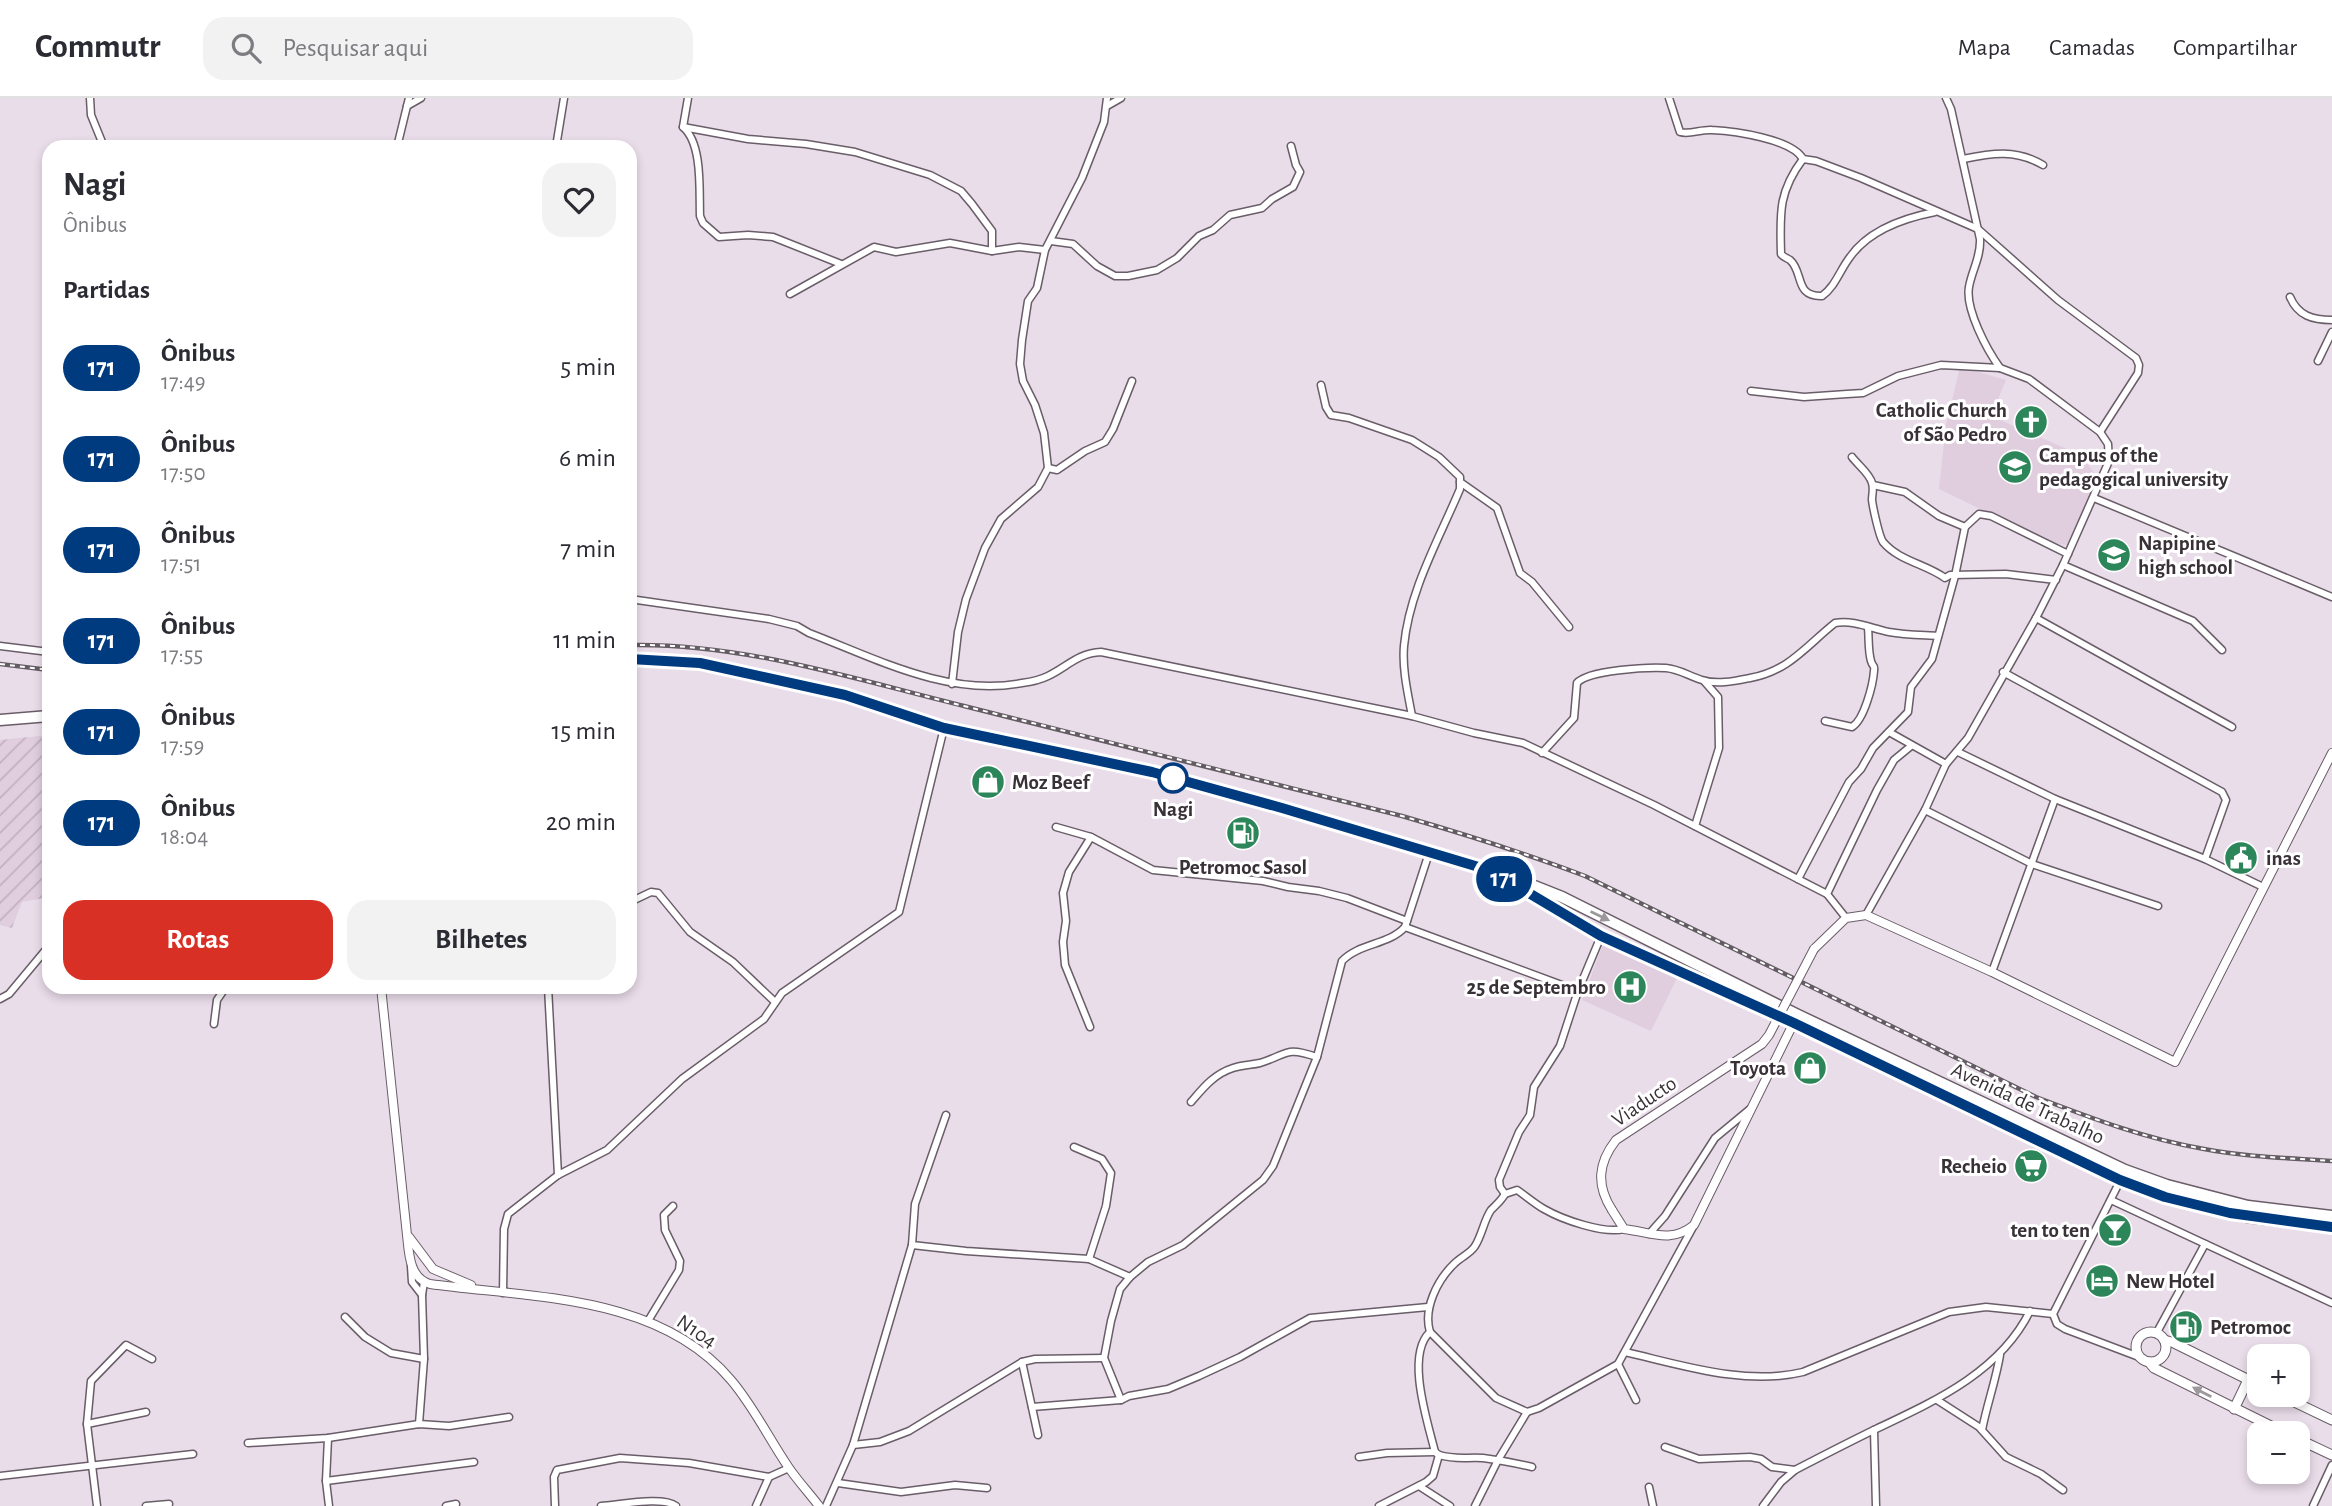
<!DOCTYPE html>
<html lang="pt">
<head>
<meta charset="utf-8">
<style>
	:root { --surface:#fff; --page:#f2f2f3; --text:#2b2b33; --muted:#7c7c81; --line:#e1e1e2; --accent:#d93025 }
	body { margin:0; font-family:"Alegreya Sans",sans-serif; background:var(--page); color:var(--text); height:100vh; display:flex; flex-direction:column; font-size:26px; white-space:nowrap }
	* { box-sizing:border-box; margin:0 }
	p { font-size:23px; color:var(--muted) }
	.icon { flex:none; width:38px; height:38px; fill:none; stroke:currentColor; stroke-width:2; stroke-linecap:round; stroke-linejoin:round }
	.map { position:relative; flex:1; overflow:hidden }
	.sheet { position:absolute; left:42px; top:42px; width:595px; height:854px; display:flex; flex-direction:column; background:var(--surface); border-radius:21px; box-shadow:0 4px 10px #0003 }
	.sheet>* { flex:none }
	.badge { padding:0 14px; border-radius:23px; font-size:24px; line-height:46px }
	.fabs { position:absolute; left:2247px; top:1246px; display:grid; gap:14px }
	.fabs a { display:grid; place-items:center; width:63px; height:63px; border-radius:14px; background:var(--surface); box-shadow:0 4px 10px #0003; font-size:35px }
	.map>.badge { position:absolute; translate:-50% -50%; box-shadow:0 0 0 4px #fff }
	h2 { padding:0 21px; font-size:26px; line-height:63px }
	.round { display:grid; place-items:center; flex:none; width:74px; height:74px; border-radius:21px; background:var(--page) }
	.summary { display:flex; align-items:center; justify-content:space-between; height:119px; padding:0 21px }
	h1 { font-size:33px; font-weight:700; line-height:52px }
	.primary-button { display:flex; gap:14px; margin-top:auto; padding:14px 21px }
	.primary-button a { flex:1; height:80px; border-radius:21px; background:var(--accent); color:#fff; font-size:28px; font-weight:700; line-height:80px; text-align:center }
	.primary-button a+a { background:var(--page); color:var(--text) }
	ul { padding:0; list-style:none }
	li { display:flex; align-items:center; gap:21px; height:91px; padding:0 21px }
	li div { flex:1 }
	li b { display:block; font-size:26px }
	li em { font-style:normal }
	li .badge { min-width:77px; font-weight:700; text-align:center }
	header { display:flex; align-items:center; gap:42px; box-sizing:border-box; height:98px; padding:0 35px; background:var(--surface); border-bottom:2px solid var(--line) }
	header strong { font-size:33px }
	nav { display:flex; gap:38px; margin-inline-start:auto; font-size:24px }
	.search { width:490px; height:63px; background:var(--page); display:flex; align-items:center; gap:18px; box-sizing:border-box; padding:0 24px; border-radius:21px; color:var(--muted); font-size:26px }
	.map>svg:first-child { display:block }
	.built { fill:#e0cedf }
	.industrial { fill:url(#industrial-furrows) }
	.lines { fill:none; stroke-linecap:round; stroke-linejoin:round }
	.minor-casing { stroke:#695d68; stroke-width:9 }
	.tertiary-casing { stroke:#695d68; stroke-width:10 }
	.secondary-casing { stroke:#695d68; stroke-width:11 }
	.trunk-casing { stroke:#695d68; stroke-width:13 }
	.minor { stroke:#fff; stroke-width:6 }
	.tertiary { stroke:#fff; stroke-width:8 }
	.secondary { stroke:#fff; stroke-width:9 }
	.trunk { stroke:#fff; stroke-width:10 }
	.rail-casing { stroke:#645c63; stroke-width:4.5 }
	.rail { stroke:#fff; stroke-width:2; stroke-dasharray:5; stroke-linecap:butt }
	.tertiary-bridge-casing { stroke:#695d68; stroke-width:10; stroke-linecap:butt }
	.tertiary-bridge { stroke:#fff; stroke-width:8 }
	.oneway { fill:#9c989b }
	.line-casing { stroke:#fff; stroke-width:16 }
	.line { stroke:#003b80; stroke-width:10 }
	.stop-dot { fill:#fff; stroke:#003b80; stroke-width:3.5 }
	.labels { text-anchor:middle; stroke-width:6; stroke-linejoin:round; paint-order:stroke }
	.poi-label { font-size:21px; font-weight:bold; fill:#383237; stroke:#fff; text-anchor:start }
	.stop-label { font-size:21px; font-weight:bold; fill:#383237; stroke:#fff }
	.street-label { font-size:21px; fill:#383237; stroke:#fff }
</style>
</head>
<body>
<header>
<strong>Commutr</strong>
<div class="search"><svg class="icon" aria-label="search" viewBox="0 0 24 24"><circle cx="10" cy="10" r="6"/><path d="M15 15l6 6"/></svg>Pesquisar aqui</div>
<nav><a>Mapa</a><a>Camadas</a><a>Compartilhar</a></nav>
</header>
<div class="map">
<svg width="2332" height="1408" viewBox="0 0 2332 1408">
	<defs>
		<pattern id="industrial-furrows" width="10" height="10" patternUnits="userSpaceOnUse" patternTransform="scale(1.75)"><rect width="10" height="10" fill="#e0cedf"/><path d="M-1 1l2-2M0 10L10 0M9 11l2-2" fill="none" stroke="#c1b1c0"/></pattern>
	</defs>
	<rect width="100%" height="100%" fill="#eaddea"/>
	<!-- built -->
	<g class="built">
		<polygon points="1960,269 2006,282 1991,318 2081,357 2098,380 2068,447 2056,446 2044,442 1939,391 1946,327"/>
		<polygon points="1605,841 1679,876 1651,933 1582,902"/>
	</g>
	<!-- industrial -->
	<polygon class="industrial" points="49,637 49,799 22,804 12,830 0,827 0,642"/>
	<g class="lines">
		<!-- minor casing -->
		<g class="minor-casing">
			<g id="minor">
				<polyline points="90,0 91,17 104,49"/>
				<path d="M688,0L683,29C703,46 699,93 700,118L703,125L719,139L748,137L773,139L841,166"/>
				<path d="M1669,0L1680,34C1690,37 1701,31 1712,32C1734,33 1792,41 1803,61L1816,63L1861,80L1978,131L2058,202L2136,260L2139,267L2138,275L2100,334"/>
				<polyline points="407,8 421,0"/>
				<polyline points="1107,8 1121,0"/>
				<polyline points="683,29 748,41 806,46 855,54 930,77 961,93 972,106 992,133 992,153"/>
				<polyline points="397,49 409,0"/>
				<polyline points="556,49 564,0"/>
				<path d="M1803,61C1778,94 1780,116 1781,156C1783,159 1787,160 1790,162C1804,174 1794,199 1822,198C1835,189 1840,172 1850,159C1869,132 1904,120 1935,114"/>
				<path d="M1963,61C1992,55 2016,51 2043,67"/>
				<polyline points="1051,143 1073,146 1097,168 1115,178 1128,178 1157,172 1177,160 1199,138 1213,132 1230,117 1262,110 1272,101 1293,89 1300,74 1296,67 1291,48"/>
				<polyline points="790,196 874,149 896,154 950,145 992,153 1019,149 1045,152"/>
				<path d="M2290,199C2298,218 2313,222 2332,222"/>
				<polyline points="2318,263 2332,234"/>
				<path d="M1321,287L1326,309L1331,317L1349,320L1412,342L1439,359L1460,379V391C1439,441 1409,493 1404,548C1402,571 1408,596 1412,618"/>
				<polyline points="1751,293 1804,299 1847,296 1863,295 1898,278 1941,267 2000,270"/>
				<path d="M1852,359C1858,367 1870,376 1872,385C1874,391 1872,396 1872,402C1873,410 1879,438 1883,444C1899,463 1926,466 1945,480L1950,477L2006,476L2056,482"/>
				<polyline points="1048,370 1057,372 1085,353 1105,344 1113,331 1132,283"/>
				<polyline points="1460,384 1497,410 1520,475 1532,484 1569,529"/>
				<polyline points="1873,387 1905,394 1939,418 1965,429"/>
				<polyline points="2094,400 2332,499"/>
				<polyline points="2063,467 2193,523 2222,552"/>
				<path d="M630,501L769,521L797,528L809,535C877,561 948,599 1022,585C1030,584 1040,582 1048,578C1067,569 1078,555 1101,554L1412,618L1474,635L1523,645L1654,707L1827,796L1846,820"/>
				<polyline points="2036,520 2232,629"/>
				<polyline points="0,548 49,554"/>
				<polyline points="2003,574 2222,694 2226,702 2205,761"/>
				<polyline points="952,586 958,534 966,501 985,450 1001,421 1038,389 1048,370 1044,335 1035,307 1023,283 1020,266 1022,242 1028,203 1037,190 1045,152 1082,80 1104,24 1107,0"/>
				<path d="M1825,623L1852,629C1864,622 1873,587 1874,573C1875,566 1873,570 1871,563C1868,553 1869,540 1868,530"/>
				<polyline points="1889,634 1946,666"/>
				<polyline points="1958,654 2055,701 2205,761 2263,789"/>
				<path d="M1542,655L1574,620L1577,585C1588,572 1648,569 1666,570C1679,571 1689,578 1702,582C1717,587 1735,583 1750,580C1789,573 1806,548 1835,525C1854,522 1870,530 1889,534C1905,537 1922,537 1938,538"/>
				<polyline points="1925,712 2032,766 2158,808"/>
				<polyline points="1695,728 1719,650 1718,599 1704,583"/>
				<polyline points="1056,729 1091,739 1153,772 1263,783 1288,789 1319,793 1347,800 1407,823"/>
				<polyline points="1798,781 1849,684 1861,671 1873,650 1908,614 1911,589 1932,561 1955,478 1965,429 1979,416 1991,418 2068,456"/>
				<polyline points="1827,796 1877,692 1894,662 1911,648"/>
				<polyline points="630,804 651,794 658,795 690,834 733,864 775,904"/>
				<path d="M1866,817L1925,712L1946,666L1968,640L2036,520L2063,467L2109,363L2108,346L2100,334L2029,281L2000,270C1987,252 1965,211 1969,189C1972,172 1981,159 1980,141L1951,11L1946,0"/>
				<polyline points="1405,829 1578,893"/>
				<polyline points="1992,874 2055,701"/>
				<polyline points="548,889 558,1077"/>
				<polyline points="0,901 9,896 49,848"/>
				<polyline points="214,926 217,902 226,889"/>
				<polyline points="1090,929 1065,867 1063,844 1066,823 1063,795 1069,774 1091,739"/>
				<path d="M1191,1004C1203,990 1214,976 1233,970C1242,967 1251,967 1260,965C1289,956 1284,948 1317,959"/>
				<polyline points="946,1017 915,1106 912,1147 966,1153 1089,1161 1130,1179"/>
				<polyline points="1074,1049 1102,1061 1111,1075 1106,1108 1089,1161"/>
				<polyline points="2121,1081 2053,1216 2057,1226 2065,1231 2139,1259"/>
				<polyline points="1505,1096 1500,1089 1499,1082 1519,1034 1530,1017 1534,989 1560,948 1578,893 1601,838"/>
				<polyline points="2111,1102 2332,1205"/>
				<path d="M1624,1131C1604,1136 1563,1122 1544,1111C1535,1106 1526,1098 1517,1092L1505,1096C1501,1103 1496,1107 1491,1112C1484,1122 1482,1137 1475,1148C1471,1155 1461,1159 1455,1165C1437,1182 1423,1211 1430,1234L1496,1300L1527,1314L1539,1310L1618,1266L1693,1129"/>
				<polyline points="1649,1136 1665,1118 1715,1040 1750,1011"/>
				<polyline points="411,1168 412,1184 422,1197"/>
				<polyline points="503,1195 504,1131 508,1116 558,1077 607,1052 682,981 764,921 782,895 899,814 944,630"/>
				<polyline points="345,1219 365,1239 391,1255 424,1261"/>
				<polyline points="648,1223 679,1172 680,1163 665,1132 664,1117 673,1108"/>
				<path d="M1430,1234C1405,1257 1428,1325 1435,1354L1439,1357"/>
				<polyline points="2156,1236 2205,1146"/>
				<path d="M1625,1254C1682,1267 1745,1288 1803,1274L1949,1214L1986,1209L2053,1216"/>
				<polyline points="1022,1264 1038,1337"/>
				<polyline points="1618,1266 1636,1302"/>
				<path d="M1121,1302L1104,1260L1111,1223L1120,1191L1130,1179L1148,1164L1183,1147L1263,1082L1273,1068L1317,959L1342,863C1359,845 1389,847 1405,829L1429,755"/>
				<polyline points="1937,1302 1979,1329 2006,1359 2041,1376 2063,1392"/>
				<polyline points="1032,1309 1121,1302 1129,1298 1168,1291 1199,1278 1240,1259 1310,1220 1428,1209"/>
				<polyline points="87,1326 146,1314"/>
				<polyline points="419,1326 424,1261 422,1197 424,1184"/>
				<polyline points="1874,1332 1876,1408"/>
				<path d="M1982,1332C1987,1306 1996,1282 2000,1257"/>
				<polyline points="328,1340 326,1383 329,1408"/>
				<polyline points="248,1345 328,1340 419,1326 449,1328 509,1319"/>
				<polyline points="853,1347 880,1344 909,1333 1022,1264 1035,1261 1104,1260"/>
				<polyline points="1665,1349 1699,1361 1750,1359 1761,1361 1772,1369 1795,1372"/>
				<polyline points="1359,1359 1387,1355 1435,1354"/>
				<polyline points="0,1378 193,1356"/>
				<polyline points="326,1383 474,1364"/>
				<polyline points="838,1385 901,1394 955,1387 987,1390"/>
				<polyline points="1419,1388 1450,1408"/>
				<polyline points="1649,1389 1653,1408"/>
				<polyline points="97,1408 87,1326 91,1283 126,1247 152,1261"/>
				<polyline points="146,1408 169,1406"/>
				<polyline points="446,1408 456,1406"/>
				<polyline points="555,1408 554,1379 557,1372 620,1360 689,1365 769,1379 789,1370"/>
				<path d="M601,1408C619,1407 663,1398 676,1408"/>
				<polyline points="756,1408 769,1379"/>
				<polyline points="826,1408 853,1347 912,1147"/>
				<path d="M1379,1408L1426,1384L1433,1378L1439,1357C1456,1362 1466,1359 1483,1360C1499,1362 1515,1365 1532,1369"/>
				<polyline points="1475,1408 1498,1362 1527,1314"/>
				<path d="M1763,1408L1781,1384L1795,1372C1822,1358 1849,1344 1876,1331C1935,1303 2000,1274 2030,1213"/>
				<polyline points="2313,1408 2332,1367"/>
			</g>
		</g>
		<!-- tertiary casing -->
		<g class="tertiary-casing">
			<g id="tertiary">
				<polyline points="1814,851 1846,820 1866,817 1992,874 2175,964 2332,655"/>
				<path d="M381,889L407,1137C409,1155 409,1180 430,1186C531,1200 659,1196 731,1282C754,1309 769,1341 789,1370C798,1383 809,1395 819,1408"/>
				<path d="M1612,1112L1624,1131C1650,1134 1671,1146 1694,1127L1796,920"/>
				<polyline points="409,1139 433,1171 471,1187"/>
			</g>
		</g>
		<!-- secondary casing -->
		<g class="secondary-casing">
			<g id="secondary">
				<circle cx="2151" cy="1249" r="15"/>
				<polyline points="2164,1242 2172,1244 2259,1287"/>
				<polyline points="2149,1264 2154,1270 2285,1335"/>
				<polyline points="2280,1297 2332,1322"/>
				<polyline points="2234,1311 2248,1282"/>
				<polyline points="2298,1341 2332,1357"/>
			</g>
		</g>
		<!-- trunk casing -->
		<g class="trunk-casing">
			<g id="trunk">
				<polyline points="630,561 700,565 790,584 845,597 944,630 1152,674 1282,710 1492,773 1601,838 1794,925 2120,1082 2165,1099 2247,1119 2332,1129"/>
				<polyline points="0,622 49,618"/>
				<polyline points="1504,776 1562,799 1798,917 2125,1072 2167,1087 2248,1108 2332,1118"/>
			</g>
		</g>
		<!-- minor -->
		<use href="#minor" class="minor"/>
		<!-- tertiary -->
		<use href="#tertiary" class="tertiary"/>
		<!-- secondary -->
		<use href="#secondary" class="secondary"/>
		<!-- trunk -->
		<use href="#trunk" class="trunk"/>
		<!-- rail casing -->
		<g class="rail-casing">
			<g id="rail">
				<path d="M630,547C743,545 854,581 964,608C1110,644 1256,681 1402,718C1464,736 1525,755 1585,778L2036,999C2091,1020 2146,1041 2204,1051C2246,1059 2289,1060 2332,1063"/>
				<polyline points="0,566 49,572"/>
			</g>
		</g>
		<!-- rail -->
		<use href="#rail" class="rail"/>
		<!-- tertiary-bridge casing -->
		<g class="tertiary-bridge-casing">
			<path id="tertiary-bridge" d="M1612,1112C1596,1087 1598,1065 1616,1042L1762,946L1769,937L1814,851"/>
		</g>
		<!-- tertiary-bridge -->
		<use href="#tertiary-bridge" class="tertiary-bridge"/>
	</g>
	<!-- one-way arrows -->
	<defs><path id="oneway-solid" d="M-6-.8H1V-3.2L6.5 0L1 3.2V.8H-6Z" transform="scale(1.75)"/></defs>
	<g class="oneway">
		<use href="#oneway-solid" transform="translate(1600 818) rotate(26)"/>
		<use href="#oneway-solid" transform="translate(2202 1294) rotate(-153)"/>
	</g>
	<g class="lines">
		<!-- line casing -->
		<g class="line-casing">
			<polyline id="line" points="630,561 700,565 845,597 944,630 1152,674 1282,710 1492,773 1601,838 1794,925 2120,1082 2165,1099 2230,1115 2332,1129"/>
		</g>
		<!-- line -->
		<use href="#line" class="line"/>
	</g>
	<!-- icons -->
	<defs>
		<g id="church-disc" transform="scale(1.75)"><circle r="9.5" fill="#2d855a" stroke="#fff"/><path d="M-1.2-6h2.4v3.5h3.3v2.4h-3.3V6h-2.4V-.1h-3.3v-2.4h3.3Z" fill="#fff"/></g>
		<g id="university-disc" transform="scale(1.75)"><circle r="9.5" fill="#2d855a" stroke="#fff"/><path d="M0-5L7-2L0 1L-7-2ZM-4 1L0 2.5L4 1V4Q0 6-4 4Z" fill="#fff"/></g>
		<g id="school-disc" transform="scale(1.75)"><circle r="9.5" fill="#2d855a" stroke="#fff"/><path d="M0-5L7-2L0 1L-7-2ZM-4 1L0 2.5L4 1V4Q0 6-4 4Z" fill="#fff"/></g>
		<g id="shop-disc" transform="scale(1.75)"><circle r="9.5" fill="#2d855a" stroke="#fff"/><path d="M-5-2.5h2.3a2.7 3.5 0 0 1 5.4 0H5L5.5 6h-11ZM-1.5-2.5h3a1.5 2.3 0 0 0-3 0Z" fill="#fff"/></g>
		<g id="fuel-disc" transform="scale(1.75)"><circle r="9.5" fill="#2d855a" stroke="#fff"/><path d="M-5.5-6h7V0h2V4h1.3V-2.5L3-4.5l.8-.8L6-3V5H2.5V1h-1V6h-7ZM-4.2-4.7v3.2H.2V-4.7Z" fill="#fff"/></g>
		<g id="civic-disc" transform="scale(1.75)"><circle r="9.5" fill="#2d855a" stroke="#fff"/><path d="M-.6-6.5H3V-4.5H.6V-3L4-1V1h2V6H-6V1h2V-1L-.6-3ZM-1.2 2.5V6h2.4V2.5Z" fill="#fff"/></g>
		<g id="hospital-disc" transform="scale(1.75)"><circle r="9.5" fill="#2d855a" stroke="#fff"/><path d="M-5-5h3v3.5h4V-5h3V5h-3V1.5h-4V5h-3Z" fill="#fff"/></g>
		<g id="supermarket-disc" transform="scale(1.75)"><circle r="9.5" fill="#2d855a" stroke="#fff"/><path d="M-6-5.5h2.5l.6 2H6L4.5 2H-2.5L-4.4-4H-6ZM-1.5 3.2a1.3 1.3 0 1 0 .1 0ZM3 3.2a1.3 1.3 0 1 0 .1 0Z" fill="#fff"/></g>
		<g id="bar-disc" transform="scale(1.75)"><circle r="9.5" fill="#2d855a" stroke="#fff"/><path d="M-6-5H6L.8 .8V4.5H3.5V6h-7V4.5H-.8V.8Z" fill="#fff"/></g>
		<g id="hotel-disc" transform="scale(1.75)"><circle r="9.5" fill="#2d855a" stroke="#fff"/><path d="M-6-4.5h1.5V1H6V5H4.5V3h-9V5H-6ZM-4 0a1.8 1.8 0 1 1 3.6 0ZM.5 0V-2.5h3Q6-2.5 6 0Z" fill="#fff"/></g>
	</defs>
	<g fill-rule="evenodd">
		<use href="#church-disc" x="2031" y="324"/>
		<use href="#university-disc" x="2015" y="369"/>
		<use href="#school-disc" x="2114" y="457"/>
		<use href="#shop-disc" x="988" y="684"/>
		<use href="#fuel-disc" x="1243" y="735"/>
		<use href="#civic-disc" x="2241" y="760"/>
		<use href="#hospital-disc" x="1630" y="889"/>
		<use href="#shop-disc" x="1810" y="970"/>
		<use href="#supermarket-disc" x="2031" y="1068"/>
		<use href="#bar-disc" x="2115" y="1132"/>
		<use href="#hotel-disc" x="2102" y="1183"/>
		<use href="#fuel-disc" x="2186" y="1229"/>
	</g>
	<!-- markers -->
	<circle class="stop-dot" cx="1173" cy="680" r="14"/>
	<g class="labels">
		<!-- poi labels -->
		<g class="poi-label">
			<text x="2007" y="319" text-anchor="end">Catholic Church<tspan x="2007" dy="24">of São Pedro</tspan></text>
			<text x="2039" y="364">Campus of the<tspan x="2039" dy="24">pedagogical university</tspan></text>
			<text x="2138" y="452">Napipine<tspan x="2138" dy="24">high school</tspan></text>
			<text x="1012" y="691">Moz Beef</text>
			<text x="2266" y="767">inas</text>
			<text x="1243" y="776" text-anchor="middle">Petromoc Sasol</text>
			<text x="1606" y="896" text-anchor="end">25 de Septembro</text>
			<text x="1786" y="977" text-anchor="end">Toyota</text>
			<text x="2007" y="1075" text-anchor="end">Recheio</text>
			<text x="2090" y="1139" text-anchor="end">ten to ten</text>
			<text x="2126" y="1190">New Hotel</text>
			<text x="2210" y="1236">Petromoc</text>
		</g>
		<!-- stop labels -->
		<g class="stop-label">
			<text x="1173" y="718">Nagi</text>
		</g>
		<!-- street labels -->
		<g class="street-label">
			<text transform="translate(1644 1003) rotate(-34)" y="7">Viaducto</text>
			<text transform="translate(2028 1005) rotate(25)" y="7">Avenida de Trabalho</text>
			<text transform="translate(697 1233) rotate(34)" y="7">N104</text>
		</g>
	</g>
</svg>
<div class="fabs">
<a>+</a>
<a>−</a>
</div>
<b class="badge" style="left:1504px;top:781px;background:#003b80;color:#fff">171</b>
<section class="sheet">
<div class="summary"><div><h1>Nagi</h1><p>Ônibus</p></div><a class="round"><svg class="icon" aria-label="heart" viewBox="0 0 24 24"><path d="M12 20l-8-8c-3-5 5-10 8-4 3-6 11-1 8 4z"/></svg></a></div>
<h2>Partidas</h2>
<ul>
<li><span class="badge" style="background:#003b80;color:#fff">171</span><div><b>Ônibus</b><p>17:49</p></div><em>5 min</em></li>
<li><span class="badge" style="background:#003b80;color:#fff">171</span><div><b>Ônibus</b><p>17:50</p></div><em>6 min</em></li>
<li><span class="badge" style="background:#003b80;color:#fff">171</span><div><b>Ônibus</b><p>17:51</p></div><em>7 min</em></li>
<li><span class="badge" style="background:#003b80;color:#fff">171</span><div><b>Ônibus</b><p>17:55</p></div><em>11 min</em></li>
<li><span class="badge" style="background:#003b80;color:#fff">171</span><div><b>Ônibus</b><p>17:59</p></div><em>15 min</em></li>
<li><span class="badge" style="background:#003b80;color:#fff">171</span><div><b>Ônibus</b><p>18:04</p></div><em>20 min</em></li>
</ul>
<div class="primary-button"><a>Rotas</a><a>Bilhetes</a></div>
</section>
</div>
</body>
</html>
